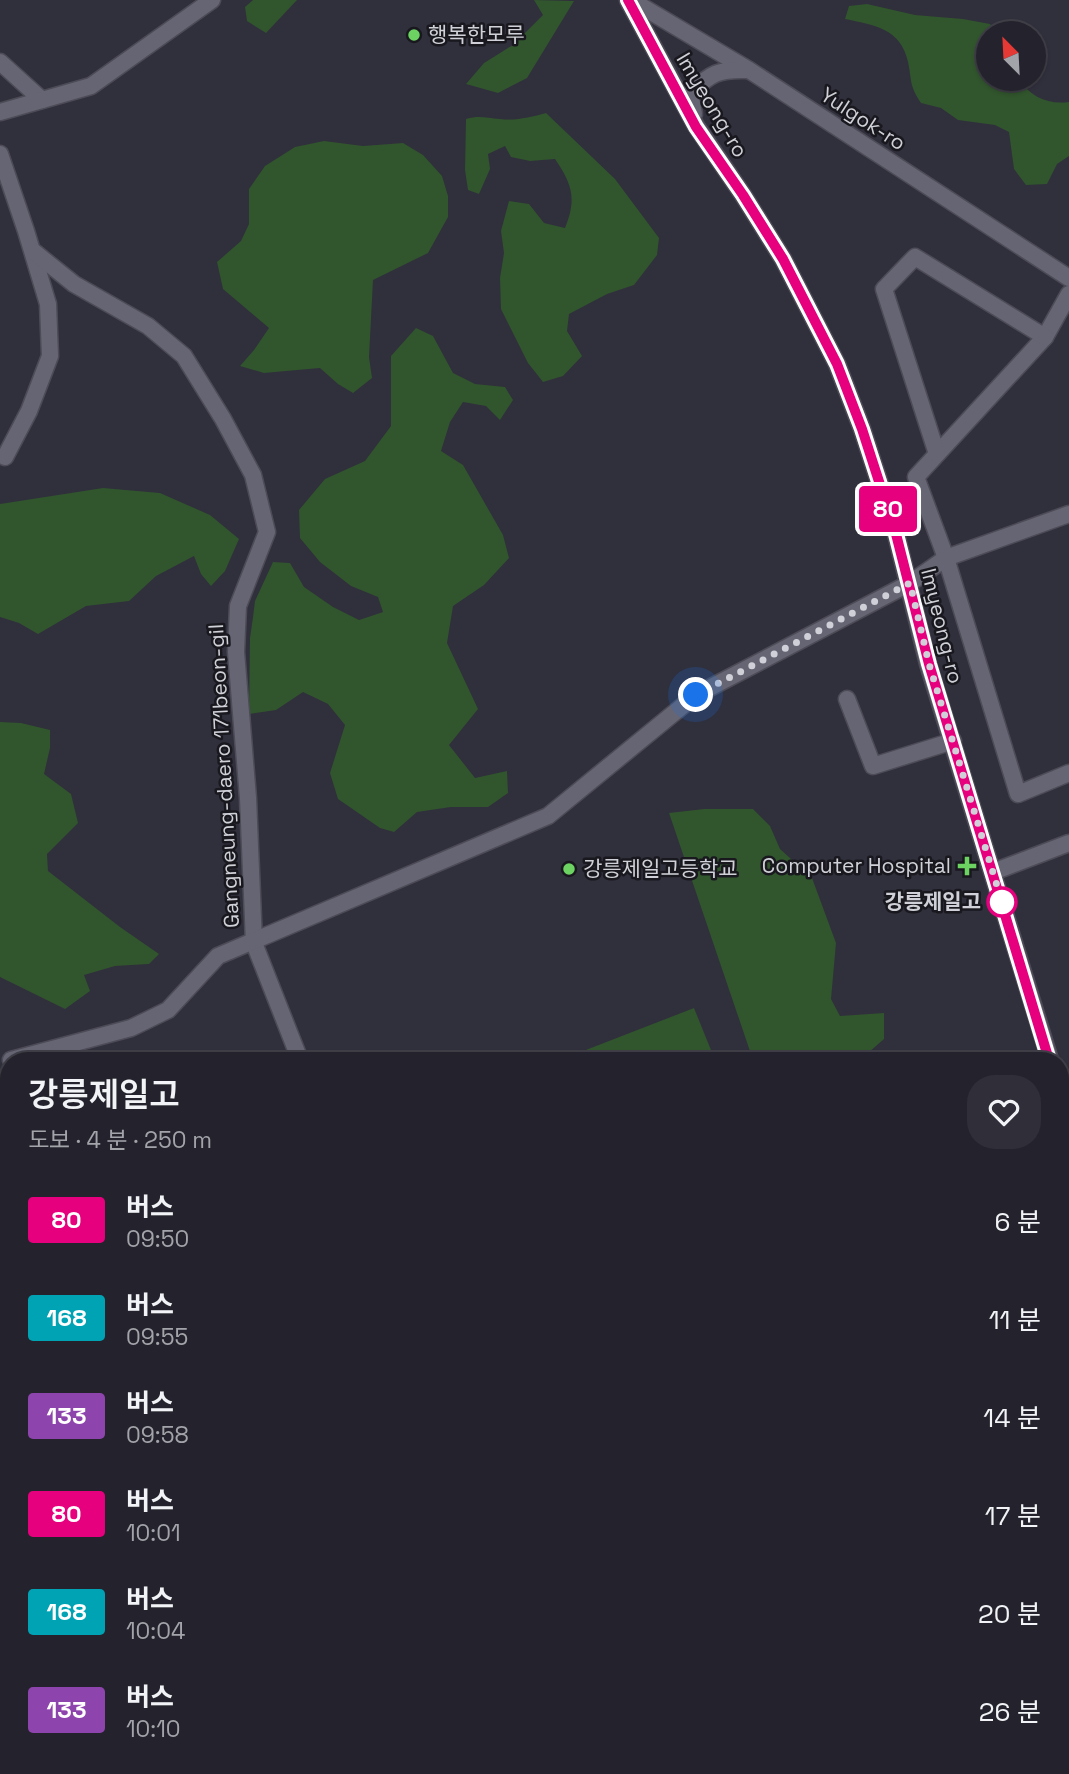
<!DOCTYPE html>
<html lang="ko">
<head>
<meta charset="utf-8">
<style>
	:root { --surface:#24232d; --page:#302f39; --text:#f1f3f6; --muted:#a3a4aa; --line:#414049 }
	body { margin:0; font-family:"Space Grotesk","Noto Sans KR",sans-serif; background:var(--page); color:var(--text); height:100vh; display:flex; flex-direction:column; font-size:26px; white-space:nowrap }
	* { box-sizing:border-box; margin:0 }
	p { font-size:23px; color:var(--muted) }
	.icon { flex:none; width:38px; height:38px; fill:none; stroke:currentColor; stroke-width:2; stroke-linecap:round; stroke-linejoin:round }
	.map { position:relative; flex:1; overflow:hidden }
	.side { position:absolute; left:0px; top:1052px; width:1069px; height:723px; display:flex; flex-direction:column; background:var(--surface); border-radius:28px 28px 0 0; box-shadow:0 2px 5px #0004,0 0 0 2px var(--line) }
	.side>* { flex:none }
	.badge { padding:0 14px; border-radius:5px; font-size:24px; line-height:46px }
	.needle { width:46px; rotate:336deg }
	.controls { position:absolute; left:976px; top:21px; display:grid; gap:14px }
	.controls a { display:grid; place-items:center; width:70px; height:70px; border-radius:50%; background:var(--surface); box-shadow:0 2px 5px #0004,0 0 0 2px var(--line); font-size:35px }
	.you { position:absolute; width:35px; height:35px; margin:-18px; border:5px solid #fff; border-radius:50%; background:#1a73e8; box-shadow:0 0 0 10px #1a73e833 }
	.map>.badge { position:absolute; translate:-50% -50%; box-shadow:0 0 0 4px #fff }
	.round { display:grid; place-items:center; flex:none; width:74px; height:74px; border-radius:28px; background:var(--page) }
	.headline { display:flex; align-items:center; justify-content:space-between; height:119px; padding:0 28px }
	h1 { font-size:33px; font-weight:600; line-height:52px }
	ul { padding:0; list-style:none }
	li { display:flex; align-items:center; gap:21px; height:98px; padding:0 28px }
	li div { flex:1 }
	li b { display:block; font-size:26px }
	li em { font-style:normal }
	li .badge { min-width:77px; font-weight:700; text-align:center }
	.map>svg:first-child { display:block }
	.green { fill:#31552d }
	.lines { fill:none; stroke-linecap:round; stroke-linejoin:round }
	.minor-casing { stroke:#4c4b56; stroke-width:19 }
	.minor { stroke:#666574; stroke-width:16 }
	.line-casing { stroke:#fff; stroke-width:16 }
	.line { stroke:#e6007e; stroke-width:10 }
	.walk { stroke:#d0d0d8; stroke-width:7; stroke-dasharray:0 12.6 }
	.poi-dot { fill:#6cd362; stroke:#18181e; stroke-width:2.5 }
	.stop-dot { fill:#fff; stroke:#e6007e; stroke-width:3.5 }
	.labels { text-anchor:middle; stroke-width:5; stroke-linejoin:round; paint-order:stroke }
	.poi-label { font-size:21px; fill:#d0d0d8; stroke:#18181e; text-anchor:start }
	.street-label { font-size:21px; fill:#d0d0d8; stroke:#18181e }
	.stop-label { font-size:21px; font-weight:bold; fill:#d0d0d8; stroke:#18181e; text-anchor:end }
</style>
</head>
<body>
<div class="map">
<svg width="1069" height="1774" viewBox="0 0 1069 1774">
	<rect width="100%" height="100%" fill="#302f3c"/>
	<!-- green -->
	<g class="green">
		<polygon points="253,0 297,0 266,33 247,21 245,7"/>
		<polygon points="534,0 574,1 527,78 498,93 466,84 484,63 513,45 543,15"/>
		<path d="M867,4L915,15L963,19L990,24L996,33H989V79H1019C1030,97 1049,105 1069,102V156L1057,164L1047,184L1026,185L1014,169L1009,132L995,125L958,120L941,108L921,103C909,85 912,81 908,62C901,28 873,25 845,19L849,6Z"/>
		<path d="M546,113L615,179L659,238L657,255L634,285L607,294L569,314L567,331L582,356L563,376L543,382L528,363L501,309L500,278L504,253L501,231L509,201L529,204L544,223L565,228C577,199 572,184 555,159L530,161L511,157L505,146L488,154L490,169L479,194L468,190L465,170L466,119C479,115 487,118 500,119C516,121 531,117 546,113Z"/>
		<polygon points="324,141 363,146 403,143 423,155 442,176 448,196 448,217 428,253 373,280 369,357 372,378 353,393 338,384 320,368 264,373 240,366 254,350 269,328 223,289 217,262 241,241 249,224 249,189 265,166 295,147"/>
		<polygon points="416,328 433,336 453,373 475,384 505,387 513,400 500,420 486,406 463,402 450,422 441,451 463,465 503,535 509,558 484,585 453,606 447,643 478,709 449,745 475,778 507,771 508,793 488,807 451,807 417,812 394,832 380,828 338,799 330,773 345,725 328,704 303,692 276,710 249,714 250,638 253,617 255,601 273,562 290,563 304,587 333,607 359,620 383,612 378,597 351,586 320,562 300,538 299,510 325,479 365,461 391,426 391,356"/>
		<polygon points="103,488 160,493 210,515 239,539 225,571 211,586 201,574 194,556 156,576 129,601 86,606 38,634 19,623 0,617 0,504"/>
		<polygon points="0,722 21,723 50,730 50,748 44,774 71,794 78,823 47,854 48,871 120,927 159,954 149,964 115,966 84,975 90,991 65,1009 0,977"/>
		<polygon points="704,809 753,809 770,826 780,849 812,878 836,943 831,999 840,1016 884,1013 884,1039 860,1060 753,1060 669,813"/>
		<polygon points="694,1008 715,1060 560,1060"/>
	</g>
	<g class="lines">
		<!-- minor casing -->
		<g class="minor-casing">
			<g id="minor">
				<polyline points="628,0 696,126 743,195 783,259 837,364 862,429 896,534 928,664 1050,1060"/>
				<polyline points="631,0 749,70 1069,278"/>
				<polyline points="0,62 42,100"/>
				<polyline points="0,112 91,86 212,0"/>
				<path d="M694,114L690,93C711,73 719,69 747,70"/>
				<polyline points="0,154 26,231 48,304 50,356 29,411 5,457"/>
				<polyline points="33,251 74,284 148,326 184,356 223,419 253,475 267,532 238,606 236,652 248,798 254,943 300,1060"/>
				<polyline points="1069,294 1045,337 916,477 946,558 1018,794 1069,773"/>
				<polyline points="937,454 884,289 915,257 1045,337"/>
				<polyline points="847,699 873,766 953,741"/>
				<polyline points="993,872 1069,843"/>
				<polyline points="11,1060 131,1028 168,1010 218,956 548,816 696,695 910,583 946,558 1069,514"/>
				<polyline points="1060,1093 1069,1119"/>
				<polyline points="1060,1384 1069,1378"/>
				<polyline points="0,1444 9,1438"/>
				<polyline points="0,1478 9,1491"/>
				<polyline points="0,1656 9,1650"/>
				<polyline points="1060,1702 1069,1694"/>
				<polyline points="14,1766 33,1774"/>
				<polyline points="202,1766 208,1774"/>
				<polyline points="543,1766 550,1774"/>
				<polyline points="1058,1766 1069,1773"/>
				<polyline points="241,1774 251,1766"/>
				<polyline points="510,1774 522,1766"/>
				<polyline points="798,1774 808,1766"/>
				<polyline points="1043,1774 1044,1766"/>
			</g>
		</g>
		<!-- minor -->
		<use href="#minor" class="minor"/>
	</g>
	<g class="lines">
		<!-- line casing -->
		<g class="line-casing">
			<polyline id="line" points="628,0 696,127 743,195 783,259 837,364 862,429 896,534 929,664 1049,1060"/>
		</g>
		<!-- line -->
		<use href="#line" class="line"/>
		<!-- walk -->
		<polyline class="walk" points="696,695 910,583 929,664 1002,902"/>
	</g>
	<!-- markers -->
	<g class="poi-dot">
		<circle cx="414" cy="35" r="7"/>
		<path d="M963.5 855.5h7v7h7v7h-7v7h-7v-7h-7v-7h7z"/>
		<circle cx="569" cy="869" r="7"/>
	</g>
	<circle class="stop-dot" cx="1002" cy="902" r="14"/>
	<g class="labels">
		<!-- poi labels -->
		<g class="poi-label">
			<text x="428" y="42">행복한모루</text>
			<text x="951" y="873" text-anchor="end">Computer Hospital</text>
			<text x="583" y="876">강릉제일고등학교</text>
		</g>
		<!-- street labels -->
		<g class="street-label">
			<text transform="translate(712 105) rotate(59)" y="7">Imyeong-ro</text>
			<text transform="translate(863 119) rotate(33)" y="7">Yulgok-ro</text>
			<text transform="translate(942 626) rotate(76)" y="7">Imyeong-ro</text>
			<text transform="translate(224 776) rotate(-93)" y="7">Gangneung-daero 171beon-gil</text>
		</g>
		<!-- stop labels -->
		<g class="stop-label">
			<text x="981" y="909">강릉제일고</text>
		</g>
	</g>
</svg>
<div class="controls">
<a><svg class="needle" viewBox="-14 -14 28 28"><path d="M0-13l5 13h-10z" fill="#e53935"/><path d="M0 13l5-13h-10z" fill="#a3a4aa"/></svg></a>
</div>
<div class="you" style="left:696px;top:695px"></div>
<b class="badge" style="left:888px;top:509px;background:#e6007e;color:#fff">80</b>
<section class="side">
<div class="headline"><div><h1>강릉제일고</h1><p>도보 · 4 분 · 250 m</p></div><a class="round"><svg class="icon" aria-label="heart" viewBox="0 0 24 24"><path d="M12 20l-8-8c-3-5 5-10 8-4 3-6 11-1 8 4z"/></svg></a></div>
<ul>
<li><span class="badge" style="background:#e6007e;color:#fff">80</span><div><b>버스</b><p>09:50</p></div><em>6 분</em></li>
<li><span class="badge" style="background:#00a3b4;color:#fff">168</span><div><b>버스</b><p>09:55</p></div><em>11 분</em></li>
<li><span class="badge" style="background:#8e44ad;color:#fff">133</span><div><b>버스</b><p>09:58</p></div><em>14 분</em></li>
<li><span class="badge" style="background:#e6007e;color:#fff">80</span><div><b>버스</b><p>10:01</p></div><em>17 분</em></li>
<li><span class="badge" style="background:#00a3b4;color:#fff">168</span><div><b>버스</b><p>10:04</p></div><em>20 분</em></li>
<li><span class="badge" style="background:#8e44ad;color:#fff">133</span><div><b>버스</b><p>10:10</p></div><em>26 분</em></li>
</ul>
</section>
</div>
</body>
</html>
